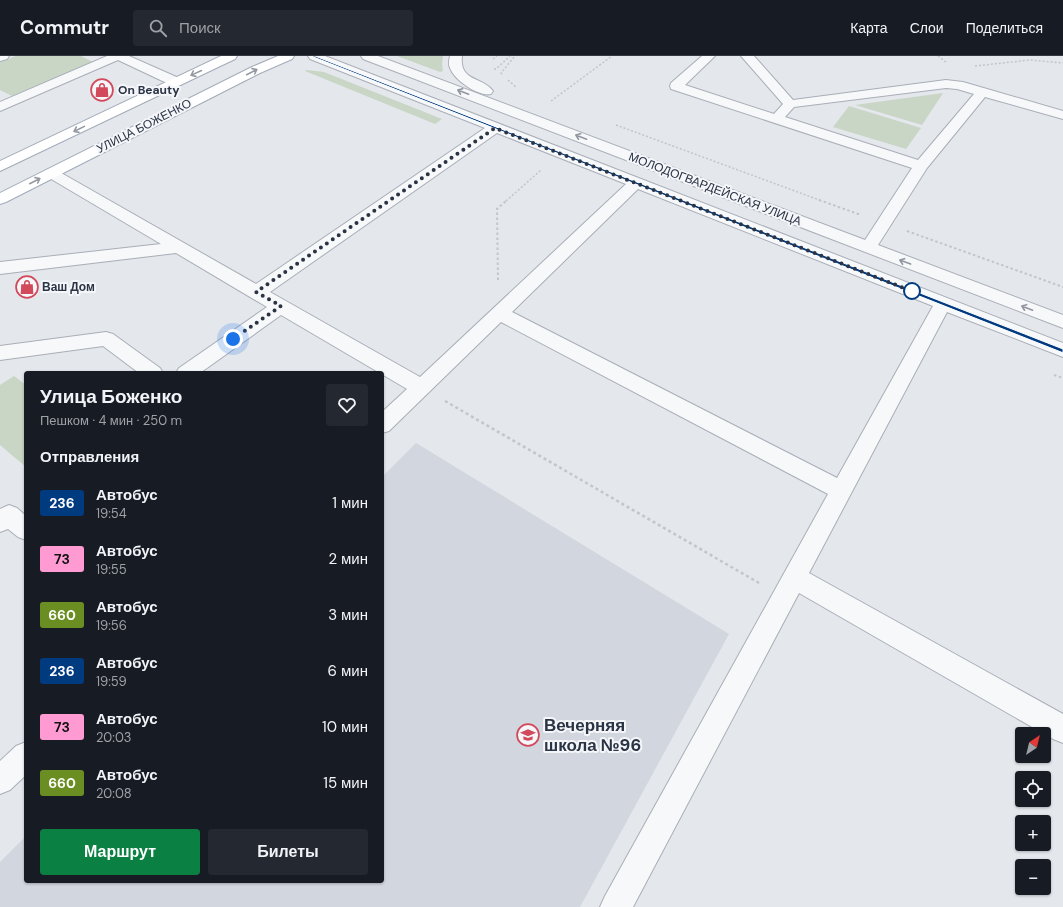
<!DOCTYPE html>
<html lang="ru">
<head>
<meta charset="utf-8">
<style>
	:root { --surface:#171b24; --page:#242831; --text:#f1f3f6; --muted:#9ea1a6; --line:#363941; --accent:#0b8043 }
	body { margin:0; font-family:"DM Sans",sans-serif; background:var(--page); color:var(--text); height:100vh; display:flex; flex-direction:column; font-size:15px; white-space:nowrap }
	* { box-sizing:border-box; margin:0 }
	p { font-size:13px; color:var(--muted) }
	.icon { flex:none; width:22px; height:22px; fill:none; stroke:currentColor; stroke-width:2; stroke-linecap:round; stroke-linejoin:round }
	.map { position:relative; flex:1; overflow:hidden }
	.panel { position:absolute; left:24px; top:315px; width:360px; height:512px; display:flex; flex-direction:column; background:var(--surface); border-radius:4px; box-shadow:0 1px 3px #0004 }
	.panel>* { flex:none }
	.badge { padding:0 8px; border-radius:3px; font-size:14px; line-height:26px }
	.needle { width:26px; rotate:35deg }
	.buttons { position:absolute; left:1015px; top:671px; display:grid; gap:8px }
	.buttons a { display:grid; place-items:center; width:36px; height:36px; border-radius:4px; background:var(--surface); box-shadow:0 1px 3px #0004; font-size:20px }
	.you { position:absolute; width:20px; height:20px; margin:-10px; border:3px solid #fff; border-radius:50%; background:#1a73e8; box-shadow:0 0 0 6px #1a73e833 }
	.map>.badge { position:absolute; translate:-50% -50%; box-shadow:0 0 0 2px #fff }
	h2 { padding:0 16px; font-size:15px; line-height:36px }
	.round { display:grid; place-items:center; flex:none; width:42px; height:42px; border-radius:4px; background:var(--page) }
	.headline { display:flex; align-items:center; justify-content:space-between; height:68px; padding:0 16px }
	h1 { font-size:19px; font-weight:700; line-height:30px }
	.button { display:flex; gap:8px; margin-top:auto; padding:8px 16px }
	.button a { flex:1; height:46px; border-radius:4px; background:var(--accent); color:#fff; font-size:16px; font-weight:700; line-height:46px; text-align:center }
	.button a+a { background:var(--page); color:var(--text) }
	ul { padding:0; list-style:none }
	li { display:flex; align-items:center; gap:12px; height:56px; padding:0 16px }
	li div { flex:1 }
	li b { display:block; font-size:15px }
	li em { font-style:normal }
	li .badge { min-width:44px; font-weight:700; text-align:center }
	header { display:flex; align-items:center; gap:24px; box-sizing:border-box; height:56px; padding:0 20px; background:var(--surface); border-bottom:1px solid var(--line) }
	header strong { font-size:19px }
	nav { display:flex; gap:22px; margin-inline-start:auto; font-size:14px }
	.search { width:280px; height:36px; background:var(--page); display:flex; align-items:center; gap:10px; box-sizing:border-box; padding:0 14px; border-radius:4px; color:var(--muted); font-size:15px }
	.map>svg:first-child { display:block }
	.built { fill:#d2d6de }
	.green { fill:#c9d6c5 }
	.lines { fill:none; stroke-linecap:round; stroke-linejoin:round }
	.minor-casing { stroke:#a9aeb7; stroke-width:2 }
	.major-casing { stroke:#a3abb8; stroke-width:2 }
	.path-far2 { stroke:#c2c5cb; stroke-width:1.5; stroke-dasharray:2 2; stroke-linecap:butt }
	.path-far1 { stroke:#c2c5cb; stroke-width:2; stroke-dasharray:2.5 2.5; stroke-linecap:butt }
	.path { stroke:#c2c5cb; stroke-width:2.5; stroke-dasharray:3 3; stroke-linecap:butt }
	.minor { fill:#f7f8fa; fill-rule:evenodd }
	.major { fill:#fff; fill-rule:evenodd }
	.oneway { stroke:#959aa2 }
	.oneway2 { stroke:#9196a0 }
	.line { fill:#003b80; stroke:#fff }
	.walk { stroke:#2b3445; stroke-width:4; stroke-dasharray:0 7.2 }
	.stop-dot { fill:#fff; stroke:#003b80; stroke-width:2 }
	.labels { text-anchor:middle; stroke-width:4; stroke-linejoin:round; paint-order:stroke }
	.far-poi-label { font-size:12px; font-weight:bold; fill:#2b3445; stroke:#f4f6f9; text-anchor:start }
	.far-street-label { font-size:12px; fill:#2b3445; stroke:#f4f6f9 }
	.near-poi-label { font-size:17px; font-weight:bold; fill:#2b3445; stroke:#f4f6f9; text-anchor:start }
</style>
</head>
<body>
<header>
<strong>Commutr</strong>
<div class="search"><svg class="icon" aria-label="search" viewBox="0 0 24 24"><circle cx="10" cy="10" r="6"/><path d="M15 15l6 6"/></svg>Поиск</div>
<nav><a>Карта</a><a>Слои</a><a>Поделиться</a></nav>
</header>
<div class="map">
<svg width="1063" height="851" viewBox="0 0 1063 851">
	<rect width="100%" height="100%" fill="#e4e7ec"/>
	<!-- built -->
	<polygon class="built" points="416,387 729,578 580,851 0,851 0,806 26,780 26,825 382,825 382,421"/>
	<!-- green -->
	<g class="green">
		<polygon points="16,0 81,0 93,6 12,40 0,34 0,6"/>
		<polygon points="397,0 443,0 442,8 443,15 440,16"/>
		<polygon points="307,14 324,16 442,63 435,68 305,15"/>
		<polygon points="943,37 922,69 855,49"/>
		<polygon points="849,50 921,72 906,93 833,71"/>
		<polygon points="14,320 26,329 26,411 0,389 0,329"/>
	</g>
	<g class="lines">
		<!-- minor casing -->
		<g class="minor-casing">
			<g id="minor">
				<polygon points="0,0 9,0 7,3 0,5"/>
				<polygon points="107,0 129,0 181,23 182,26 181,29 171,29 118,4 0,55 0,46"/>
				<path d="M308,0H325L1063,287V301L947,256L809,517L1063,658V687L1053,683L799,537L633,851H600L605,840L828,438L501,266L389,375L382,377V356L407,333L281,259L200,317H176L179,312L267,251L176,197L0,218V206L161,188L46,120L44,117L46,114L51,113L56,114L256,228L485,72L310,3ZM497,77L626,128L420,321L270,236ZM638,133L933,250L837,422L512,256Z"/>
				<path d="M361,0H378L865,184L912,112L671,33L670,30L671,27L702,0H715L685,29L774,58L783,48L741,0H754L793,44L946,24L963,26L1063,55V63L985,41L927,112L878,189L1063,259V272L363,3ZM946,32L957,33L974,38L918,104L785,61L794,51Z"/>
				<path d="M450,0H462C459,26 482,20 493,35L491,38C479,41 454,24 450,12C448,8 449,4 450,0Z"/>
				<polygon points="106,276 113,278 160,312 163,317 139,317 103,290 0,304 0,290"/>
				<polygon points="9,449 17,452 26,460 26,484 18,481 8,473 0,476 0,453"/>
				<polygon points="26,686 26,719 10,734 0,738 0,705 16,690"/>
			</g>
		</g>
		<!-- major casing -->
		<g class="major-casing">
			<g id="major">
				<polygon points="221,0 237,0 235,3 0,115 0,105"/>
				<polygon points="278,0 294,0 292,3 260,17 6,146 0,148 0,137 252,11"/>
			</g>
		</g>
		<!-- path-far2 -->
		<g class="path-far2">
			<polyline points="938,0 946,6"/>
			<polyline points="493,3 497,0"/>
			<polyline points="975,10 1030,4 1063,7"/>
			<polyline points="494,13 496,13 510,0"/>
			<polyline points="502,18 501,17 515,0"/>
			<polyline points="508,24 516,31"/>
			<polyline points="551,45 612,0"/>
			<polyline points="616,69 822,145"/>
			<polyline points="506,145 541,114"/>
		</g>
		<!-- path-far1 -->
		<g class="path-far1">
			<polyline points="819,144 861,159"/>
			<polyline points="907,175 1063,231"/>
			<polyline points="498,224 497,153 507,144"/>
			<polyline points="1054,319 1063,322"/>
		</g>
		<!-- path -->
		<polyline class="path" points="445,345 759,527"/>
		<!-- minor -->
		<use href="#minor" class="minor"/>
		<!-- major -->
		<use href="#major" class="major"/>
	</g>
	<!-- one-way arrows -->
	<defs><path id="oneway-shaft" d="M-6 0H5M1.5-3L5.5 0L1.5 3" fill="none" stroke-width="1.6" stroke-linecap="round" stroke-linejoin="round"/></defs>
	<g class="oneway">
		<use href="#oneway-shaft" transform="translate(252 16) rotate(-27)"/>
		<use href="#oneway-shaft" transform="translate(196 17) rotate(155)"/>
		<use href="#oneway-shaft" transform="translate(79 73) rotate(154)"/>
		<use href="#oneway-shaft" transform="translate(35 125) rotate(-27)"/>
	</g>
	<g class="oneway2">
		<use href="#oneway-shaft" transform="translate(463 36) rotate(-159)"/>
		<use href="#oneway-shaft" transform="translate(581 81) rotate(-159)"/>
		<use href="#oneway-shaft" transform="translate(905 206) rotate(-160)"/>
		<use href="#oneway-shaft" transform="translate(1027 252) rotate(-159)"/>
	</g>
	<!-- line -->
	<polygon class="line" points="311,0 315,0 1063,293 1063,297 1061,296"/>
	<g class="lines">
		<!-- walk -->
		<polyline class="walk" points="233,283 281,250 256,236 495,72 914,236 912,235"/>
	</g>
	<!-- icons -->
	<defs>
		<g id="shop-ring" transform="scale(1.15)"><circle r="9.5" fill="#f4f6f9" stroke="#d1495b" stroke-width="1.5"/><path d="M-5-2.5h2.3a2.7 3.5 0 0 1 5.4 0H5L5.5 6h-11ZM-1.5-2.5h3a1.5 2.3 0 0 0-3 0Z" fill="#d1495b"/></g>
		<g id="school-ring" transform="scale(1.15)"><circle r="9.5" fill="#f4f6f9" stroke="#d1495b" stroke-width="1.5"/><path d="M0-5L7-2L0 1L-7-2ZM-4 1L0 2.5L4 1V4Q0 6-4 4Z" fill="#d1495b"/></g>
	</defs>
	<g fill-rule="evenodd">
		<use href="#shop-ring" x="102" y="34"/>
		<use href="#shop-ring" x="27" y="231"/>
		<use href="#school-ring" x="528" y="679"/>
	</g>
	<!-- markers -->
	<circle class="stop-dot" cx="912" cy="235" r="8"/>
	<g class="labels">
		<!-- far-poi labels -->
		<g class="far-poi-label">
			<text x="118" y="38">On Beauty</text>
			<text x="42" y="235">Ваш Дом</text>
		</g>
		<!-- far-street labels -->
		<g class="far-street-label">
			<text transform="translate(144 70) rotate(-27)" y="4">УЛИЦА БОЖЕНКО</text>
			<text transform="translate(715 133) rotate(21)" y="4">МОЛОДОГВАРДЕЙСКАЯ УЛИЦА</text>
		</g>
		<!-- near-poi labels -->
		<g class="near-poi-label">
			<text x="544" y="675">Вечерняя<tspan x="544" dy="20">школа №96</tspan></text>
		</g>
	</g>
</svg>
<div class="buttons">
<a><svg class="needle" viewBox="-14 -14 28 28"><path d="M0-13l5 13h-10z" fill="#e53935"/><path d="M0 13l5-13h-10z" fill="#9ea1a6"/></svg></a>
<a><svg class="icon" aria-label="locate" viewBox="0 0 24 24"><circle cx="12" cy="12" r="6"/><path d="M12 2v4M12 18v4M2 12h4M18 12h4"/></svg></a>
<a>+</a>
<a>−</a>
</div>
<div class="you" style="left:233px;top:283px"></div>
<section class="panel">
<div class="headline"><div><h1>Улица Боженко</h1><p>Пешком · 4 мин · 250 m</p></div><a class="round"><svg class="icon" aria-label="heart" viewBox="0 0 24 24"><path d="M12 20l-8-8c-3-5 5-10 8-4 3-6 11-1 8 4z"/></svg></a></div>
<h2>Отправления</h2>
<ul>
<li><span class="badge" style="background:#003b80;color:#fff">236</span><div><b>Автобус</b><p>19:54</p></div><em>1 мин</em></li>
<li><span class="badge" style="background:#ff9ad2;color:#111">73</span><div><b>Автобус</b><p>19:55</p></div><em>2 мин</em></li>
<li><span class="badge" style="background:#6b8e23;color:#fff">660</span><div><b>Автобус</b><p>19:56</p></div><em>3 мин</em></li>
<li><span class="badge" style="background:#003b80;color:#fff">236</span><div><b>Автобус</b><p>19:59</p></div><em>6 мин</em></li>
<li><span class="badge" style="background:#ff9ad2;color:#111">73</span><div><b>Автобус</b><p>20:03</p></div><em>10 мин</em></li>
<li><span class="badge" style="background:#6b8e23;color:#fff">660</span><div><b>Автобус</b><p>20:08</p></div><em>15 мин</em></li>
</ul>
<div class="button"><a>Маршрут</a><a>Билеты</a></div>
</section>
</div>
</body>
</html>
